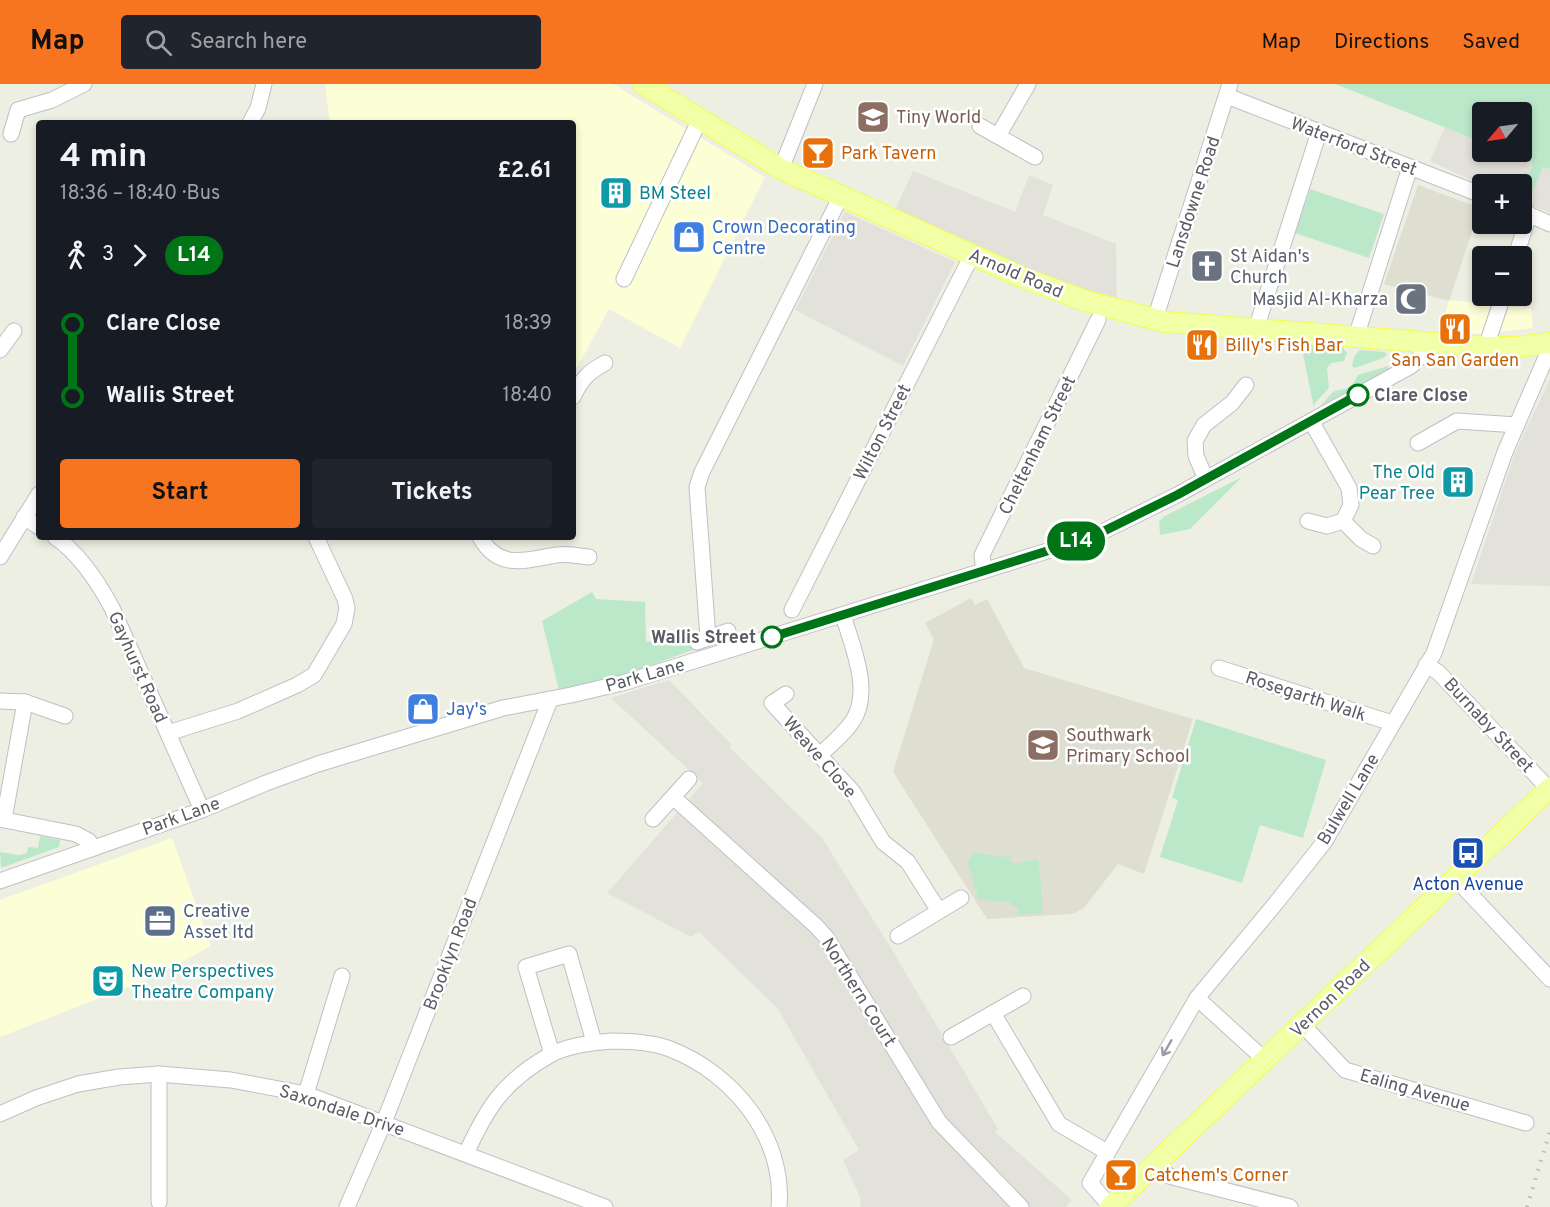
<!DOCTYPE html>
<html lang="en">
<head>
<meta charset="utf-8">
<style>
	:root { --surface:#171b24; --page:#20242c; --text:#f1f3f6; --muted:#9ea1a6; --accent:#f77420 }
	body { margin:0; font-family:Overpass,sans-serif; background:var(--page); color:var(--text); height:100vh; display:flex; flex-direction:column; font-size:22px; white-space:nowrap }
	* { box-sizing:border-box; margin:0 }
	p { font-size:20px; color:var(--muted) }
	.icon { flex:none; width:33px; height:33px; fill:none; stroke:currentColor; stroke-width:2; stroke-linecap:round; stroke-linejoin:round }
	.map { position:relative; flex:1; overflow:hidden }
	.details { position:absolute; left:36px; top:36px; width:540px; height:420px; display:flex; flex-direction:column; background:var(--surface); border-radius:6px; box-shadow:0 3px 9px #0003 }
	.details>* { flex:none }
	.badge { padding:0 12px; border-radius:20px; font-size:21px; line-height:39px }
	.needle { width:39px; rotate:241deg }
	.tools { position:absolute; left:1472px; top:18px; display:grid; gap:12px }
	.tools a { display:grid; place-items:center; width:60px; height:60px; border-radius:6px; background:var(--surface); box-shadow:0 3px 9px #0003; font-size:30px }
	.map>.badge { position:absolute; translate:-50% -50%; box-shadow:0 0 0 3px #fff }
	.legs { display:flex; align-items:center; gap:9px; height:66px; padding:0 24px; font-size:20px }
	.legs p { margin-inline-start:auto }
	.headline { display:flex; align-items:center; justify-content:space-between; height:102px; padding:0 24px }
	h1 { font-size:33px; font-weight:700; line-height:45px }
	.primary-button { display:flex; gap:12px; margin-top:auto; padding:12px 24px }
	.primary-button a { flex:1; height:69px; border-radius:6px; background:var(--accent); color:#111; font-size:24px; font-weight:700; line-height:69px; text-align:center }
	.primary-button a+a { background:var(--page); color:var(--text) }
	ul { padding:0 24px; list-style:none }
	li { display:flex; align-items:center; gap:21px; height:72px; font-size:22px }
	li i { display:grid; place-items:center; width:9px; height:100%; margin:0 8px; background:currentColor }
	li i::after { content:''; width:15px; height:15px; margin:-8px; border:4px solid; border-radius:50%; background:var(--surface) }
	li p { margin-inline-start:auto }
	li:first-child i { background:linear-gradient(#0000 50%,currentColor 0) }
	li:last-child i { background:linear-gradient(currentColor 50%,#0000 0) }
	header { display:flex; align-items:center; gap:36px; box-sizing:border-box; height:84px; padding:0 30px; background:var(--accent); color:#111 }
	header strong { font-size:28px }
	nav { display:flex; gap:33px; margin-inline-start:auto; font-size:21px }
	.search { width:420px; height:54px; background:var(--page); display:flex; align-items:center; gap:15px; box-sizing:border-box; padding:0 21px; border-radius:6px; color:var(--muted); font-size:22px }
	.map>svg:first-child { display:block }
	.commercial { fill:#fcffd6 }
	.industrial { fill:#e2e2da }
	.education { fill:#dedfd1 }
	.green { fill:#bce8ca }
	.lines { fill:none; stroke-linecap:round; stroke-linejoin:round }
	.minor-casing { stroke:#bfbfc7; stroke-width:17 }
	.major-casing { stroke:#f6fc4d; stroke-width:22 }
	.minor { stroke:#fff; stroke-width:15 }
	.major { stroke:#f1ffa6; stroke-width:20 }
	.rail { stroke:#b8b8b9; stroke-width:4; stroke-dasharray:1.5 8; stroke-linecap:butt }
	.oneway { stroke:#9c9da2 }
	.line-1-casing { stroke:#fff; stroke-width:14 }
	.line-1 { stroke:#007517; stroke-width:9 }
	.stop-1-dot { fill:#fff; stroke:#007517; stroke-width:3 }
	.labels { text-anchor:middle; stroke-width:5; stroke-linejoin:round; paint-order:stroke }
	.education-label { font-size:18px; fill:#785e54; stroke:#fff; text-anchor:start }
	.street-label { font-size:18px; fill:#5a5c64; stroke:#fff }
	.food-label { font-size:18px; fill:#c56008; stroke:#fff; text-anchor:start }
	.culture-label { font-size:18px; fill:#0d838f; stroke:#fff; text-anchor:start }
	.shop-label { font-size:18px; fill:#366cbe; stroke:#fff; text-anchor:start }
	.worship-label { font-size:18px; fill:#5b616d; stroke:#fff; text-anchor:start }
	.stop-label { font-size:18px; font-weight:bold; fill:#5a5c64; stroke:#fff; text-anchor:start }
	.transit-label { font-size:18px; fill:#164399; stroke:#fff }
	.service-label { font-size:18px; fill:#4e5e75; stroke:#fff; text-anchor:start }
</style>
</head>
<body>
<header>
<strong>Map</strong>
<div class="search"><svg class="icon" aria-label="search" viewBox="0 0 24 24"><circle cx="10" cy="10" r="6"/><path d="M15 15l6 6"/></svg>Search here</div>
<nav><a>Map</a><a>Directions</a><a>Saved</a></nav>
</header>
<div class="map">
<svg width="1550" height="1123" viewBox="0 0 1550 1123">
	<rect width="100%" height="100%" fill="#edefe2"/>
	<!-- commercial -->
	<g class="commercial">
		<polygon points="325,0 613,0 765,93 680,264 609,225 573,291 573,39 330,39"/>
		<polygon points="1449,216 1531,224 1533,244 1482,250 1440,248"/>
		<polygon points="172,754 211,862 153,893 0,953 0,816"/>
	</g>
	<!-- industrial -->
	<g class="industrial">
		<polygon points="1445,43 1482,58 1482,68 1505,68 1533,78 1521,108 1521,100 1482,101 1430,77"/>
		<polygon points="1543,82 1550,85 1550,129 1528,120"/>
		<polygon points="913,87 1015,128 1029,91 1053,101 1043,131 1116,160 1117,219 1067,203 893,130"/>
		<polygon points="845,128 955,178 903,282 795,226"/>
		<polygon points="1550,295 1550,502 1471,500 1515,369"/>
		<polygon points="669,596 731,660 731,665 822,754 889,861 998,1045 995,1048 1072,1116 1066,1123 861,1123 860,1113 843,1076 859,1066 778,925 699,848 691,853 607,809 703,699 611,614"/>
	</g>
	<!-- education -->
	<g class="education">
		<polygon points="1418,101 1480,124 1449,217 1384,200"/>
		<polygon points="971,514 975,521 987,515 1024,584 1193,635 1144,790 1118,780 1083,825 1072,830 987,835 893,688 934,555 925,539"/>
	</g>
	<!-- green -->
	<g class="green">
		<polygon points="1335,0 1550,0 1550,85 1543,83 1529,116 1521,113 1521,108 1533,79 1505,68 1521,68 1521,28 1482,28 1482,58"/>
		<polygon points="1310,105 1384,130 1369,174 1295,149"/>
		<polygon points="1301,260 1343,264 1347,269 1344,277 1331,279 1327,284 1329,304 1315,319 1314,324"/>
		<polygon points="1360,266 1385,268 1387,271 1383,274 1355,284 1352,282 1354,273"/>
		<polygon points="1388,282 1389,285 1387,287 1320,322 1334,307 1346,305 1352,301 1358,291"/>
		<polygon points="1242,393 1190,445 1160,451 1159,437 1165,432"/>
		<polygon points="592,508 596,515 645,518 646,558 690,550 693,566 607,597 559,606 542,537"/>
		<polygon points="1196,635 1326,676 1303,754 1260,741 1242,799 1160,773 1178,716 1172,714"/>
		<polygon points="40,752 60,756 59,763 1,784 0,768 19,771 27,769 28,763 38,764"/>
		<polygon points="975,768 1000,773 1012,772 1010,777 1016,780 1035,775 1039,778 1043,829 1017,831 1019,824 1010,820 1011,818 979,816 968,780 969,775"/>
	</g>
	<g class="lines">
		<!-- minor casing -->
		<g class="minor-casing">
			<g id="minor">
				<polyline points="1227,12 1482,111"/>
				<polyline points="250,39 258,24 264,0"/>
				<polyline points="980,42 1035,73"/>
				<polyline points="11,50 18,26 52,16 84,0"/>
				<polyline points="998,52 1028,0"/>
				<polyline points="781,85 815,0"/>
				<polyline points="1521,127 1550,140"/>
				<polyline points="1516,172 1529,130"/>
				<polyline points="624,195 700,35"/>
				<polyline points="1155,235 1230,0"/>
				<polyline points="1256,245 1319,48"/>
				<polyline points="1356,253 1410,83"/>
				<polyline points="1486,263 1503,212"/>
				<polyline points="0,266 14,247"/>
				<path d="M573,313C581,296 588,288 605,279"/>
				<polyline points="1418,359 1457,337 1517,341"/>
				<polyline points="1206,395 1196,372 1195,357 1204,341 1232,319 1246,301"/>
				<polyline points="24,433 39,443"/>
				<polyline points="1308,437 1327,442 1343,437 1351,421 1349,404 1311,337"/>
				<polyline points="1343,437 1361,455 1373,462"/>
				<path d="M55,453C80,470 98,498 112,524L202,726"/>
				<path d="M480,453C499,487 526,476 556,471C566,469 578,472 589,473"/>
				<polyline points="0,473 39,410"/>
				<polyline points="984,487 982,471 1098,236"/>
				<polyline points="792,526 972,171"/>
				<polyline points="708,554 697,403 702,388 841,112"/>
				<polyline points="697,558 728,547"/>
				<polyline points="1426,581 1438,588 1549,705"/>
				<polyline points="1219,584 1392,639"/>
				<polyline points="786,610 772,619 853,708 883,758 908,778 939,827"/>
				<polyline points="0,617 25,618 65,632"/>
				<polyline points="168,649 238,627 297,601 314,591 344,540 347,524 345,515 316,453"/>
				<path d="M820,671C830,661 844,650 852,638C873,608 852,562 843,531"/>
				<polyline points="673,713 816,842 826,853 939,1038 1021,1123"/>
				<polyline points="0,735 76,750 89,757 91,765"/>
				<polyline points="4,735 25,618"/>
				<polyline points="653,735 689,695"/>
				<polyline points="1455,794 1550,895"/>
				<polyline points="0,797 202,726 266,699 318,680 503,624 571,611 626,598 1044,468 1100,449 1177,411 1411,282 1421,272 1426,258"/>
				<polyline points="898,852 961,814"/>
				<polyline points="1197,914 1265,976"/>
				<polyline points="993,929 1059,1040 1107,1068"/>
				<polyline points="1302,940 1345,986 1526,1039"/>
				<polyline points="951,953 1023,912"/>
				<polyline points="552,970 526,883 569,870 594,958"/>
				<polyline points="306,1010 342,892"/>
				<polyline points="0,1030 36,1014 78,1000 119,993 159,990 231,996 306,1010 605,1123"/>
				<path d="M466,1070C487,1023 504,997 550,971C566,962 593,958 612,957C630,957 652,958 670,965C733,989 785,1053 779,1123"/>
				<polyline points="1155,1081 1169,1092 1290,1123"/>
				<polyline points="159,1118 159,990"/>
				<polyline points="347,1123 384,1038 550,616"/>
				<polyline points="1111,1123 1090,1099 1197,914 1276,819 1325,757 1434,569 1505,368 1550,264"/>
			</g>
		</g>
		<!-- major casing -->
		<g class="major-casing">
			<g id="major">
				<polyline points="643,0 781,85 1026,195 1086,217 1166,238 1486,263 1517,263 1550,259"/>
				<polyline points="1110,1123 1550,704"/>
			</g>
		</g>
		<!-- minor -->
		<use href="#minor" class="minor"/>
		<!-- major -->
		<use href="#major" class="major"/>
		<!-- rail -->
		<polyline class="rail" points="1527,1123 1550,1047"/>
	</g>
	<!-- one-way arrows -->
	<defs><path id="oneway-shaft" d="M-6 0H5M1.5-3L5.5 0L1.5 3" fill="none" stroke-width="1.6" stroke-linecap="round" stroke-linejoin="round" transform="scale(1.5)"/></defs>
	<use class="oneway" href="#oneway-shaft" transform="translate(1167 964) rotate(120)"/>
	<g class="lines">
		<!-- line-1 casing -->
		<g class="line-1-casing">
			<polyline id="line-1" points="772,553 1044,468 1100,449 1177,411 1358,311"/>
		</g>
		<!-- line-1 -->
		<use href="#line-1" class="line-1"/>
	</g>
	<!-- icons -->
	<defs>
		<g id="school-square" transform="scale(1.725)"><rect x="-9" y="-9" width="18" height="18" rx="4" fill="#8d6e63" stroke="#fff"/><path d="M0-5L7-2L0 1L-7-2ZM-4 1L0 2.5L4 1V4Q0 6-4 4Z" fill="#fff"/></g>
		<g id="bar-square" transform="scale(1.725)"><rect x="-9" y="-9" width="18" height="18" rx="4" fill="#e8710a" stroke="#fff"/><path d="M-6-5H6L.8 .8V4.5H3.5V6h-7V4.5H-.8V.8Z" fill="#fff"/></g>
		<g id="building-square" transform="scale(1.725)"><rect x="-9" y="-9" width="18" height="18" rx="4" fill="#0f9aa8" stroke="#fff"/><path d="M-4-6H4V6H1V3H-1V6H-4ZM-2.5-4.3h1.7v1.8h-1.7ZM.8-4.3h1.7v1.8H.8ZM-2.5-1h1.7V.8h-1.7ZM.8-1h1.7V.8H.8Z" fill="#fff"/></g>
		<g id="shop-square" transform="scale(1.725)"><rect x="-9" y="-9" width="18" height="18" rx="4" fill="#3f7fe0" stroke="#fff"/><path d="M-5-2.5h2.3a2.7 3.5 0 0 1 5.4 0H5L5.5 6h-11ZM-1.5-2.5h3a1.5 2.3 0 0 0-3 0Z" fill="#fff"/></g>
		<g id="church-square" transform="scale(1.725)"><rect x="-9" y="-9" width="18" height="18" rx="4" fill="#6b7280" stroke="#fff"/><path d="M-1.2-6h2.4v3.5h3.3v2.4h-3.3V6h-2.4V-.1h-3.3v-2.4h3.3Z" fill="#fff"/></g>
		<g id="mosque-square" transform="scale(1.725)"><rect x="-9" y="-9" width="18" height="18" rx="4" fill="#6b7280" stroke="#fff"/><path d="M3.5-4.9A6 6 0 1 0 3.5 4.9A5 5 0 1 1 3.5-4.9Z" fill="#fff"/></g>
		<g id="restaurant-square" transform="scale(1.725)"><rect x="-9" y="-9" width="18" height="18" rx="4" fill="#e8710a" stroke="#fff"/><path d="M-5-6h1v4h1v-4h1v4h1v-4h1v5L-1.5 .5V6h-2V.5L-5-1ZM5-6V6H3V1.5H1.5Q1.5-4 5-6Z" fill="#fff"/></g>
		<g id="bus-square" transform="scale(1.725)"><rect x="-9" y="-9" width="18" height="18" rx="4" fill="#1a4fb4" stroke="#fff"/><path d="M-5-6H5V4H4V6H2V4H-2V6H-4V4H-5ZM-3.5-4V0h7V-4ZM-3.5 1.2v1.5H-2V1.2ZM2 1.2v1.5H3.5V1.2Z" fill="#fff"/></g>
		<g id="office-square" transform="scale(1.725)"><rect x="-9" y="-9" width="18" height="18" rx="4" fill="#5c6f8a" stroke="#fff"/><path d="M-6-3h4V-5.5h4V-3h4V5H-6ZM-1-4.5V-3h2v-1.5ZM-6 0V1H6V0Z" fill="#fff"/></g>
		<g id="theatre-square" transform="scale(1.725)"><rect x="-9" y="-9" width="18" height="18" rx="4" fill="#0f9aa8" stroke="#fff"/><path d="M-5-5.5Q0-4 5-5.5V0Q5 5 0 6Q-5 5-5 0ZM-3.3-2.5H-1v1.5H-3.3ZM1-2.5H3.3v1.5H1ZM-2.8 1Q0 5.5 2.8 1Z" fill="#fff"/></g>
	</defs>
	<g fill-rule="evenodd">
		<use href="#school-square" x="873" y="33"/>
		<use href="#bar-square" x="818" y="69"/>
		<use href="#building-square" x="616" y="109"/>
		<use href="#shop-square" x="689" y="153"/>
		<use href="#church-square" x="1207" y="182"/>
		<use href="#mosque-square" x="1411" y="215"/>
		<use href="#restaurant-square" x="1455" y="245"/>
		<use href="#restaurant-square" x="1202" y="261"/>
		<use href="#building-square" x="1458" y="398"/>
		<use href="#shop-square" x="423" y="625"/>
		<use href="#school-square" x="1043" y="661"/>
		<use href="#bus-square" x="1468" y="769"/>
		<use href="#office-square" x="160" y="837"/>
		<use href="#theatre-square" x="108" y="897"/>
		<use href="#bar-square" x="1121" y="1091"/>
	</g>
	<!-- markers -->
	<g class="stop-1-dot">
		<circle cx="1358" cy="311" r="10"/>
		<circle cx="772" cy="553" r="10"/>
	</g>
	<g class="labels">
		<!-- education labels -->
		<g class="education-label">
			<text x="896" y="39">Tiny World</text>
			<text x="1066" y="657">Southwark<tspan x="1066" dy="21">Primary School</tspan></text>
		</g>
		<!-- street labels -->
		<g class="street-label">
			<text transform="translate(1354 62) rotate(21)" y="6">Waterford Street</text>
			<text transform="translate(1193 118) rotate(-72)" y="6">Lansdowne Road</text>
			<text transform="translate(1016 189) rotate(23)" y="6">Arnold Road</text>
			<text transform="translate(882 348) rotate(-63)" y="6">Wilton Street</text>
			<text transform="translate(1037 361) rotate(-64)" y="6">Cheltenham Street</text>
			<text transform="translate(138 583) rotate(66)" y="6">Gayhurst Road</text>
			<text transform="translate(645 591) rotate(-16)" y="6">Park Lane</text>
			<text transform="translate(1306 612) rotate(18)" y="6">Rosegarth Walk</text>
			<text transform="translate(1489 641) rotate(47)" y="6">Burnaby Street</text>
			<text transform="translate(820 673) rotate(49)" y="6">Weave Close</text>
			<text transform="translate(1348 715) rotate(-59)" y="6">Bulwell Lane</text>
			<text transform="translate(181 732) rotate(-20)" y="6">Park Lane</text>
			<text transform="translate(450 870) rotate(-69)" y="6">Brooklyn Road</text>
			<text transform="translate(859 908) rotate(58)" y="6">Northern Court</text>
			<text transform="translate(1330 914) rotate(-44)" y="6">Vernon Road</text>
			<text transform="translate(1415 1006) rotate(16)" y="6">Ealing Avenue</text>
			<text transform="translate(342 1026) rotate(18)" y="6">Saxondale Drive</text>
		</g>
		<!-- food labels -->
		<g class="food-label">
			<text x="841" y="75">Park Tavern</text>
			<text x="1225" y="267">Billy's Fish Bar</text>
			<text x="1455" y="282" text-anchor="middle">San San Garden</text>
			<text x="1144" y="1097">Catchem's Corner</text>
		</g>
		<!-- culture labels -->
		<g class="culture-label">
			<text x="639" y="115">BM Steel</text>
			<text x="1435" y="394" text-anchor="end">The Old<tspan x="1435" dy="21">Pear Tree</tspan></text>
			<text x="131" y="893">New Perspectives<tspan x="131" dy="21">Theatre Company</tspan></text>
		</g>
		<!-- shop labels -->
		<g class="shop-label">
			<text x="712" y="149">Crown Decorating<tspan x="712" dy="21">Centre</tspan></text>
			<text x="446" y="631">Jay's</text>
		</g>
		<!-- worship labels -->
		<g class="worship-label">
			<text x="1230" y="178">St Aidan's<tspan x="1230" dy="21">Church</tspan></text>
			<text x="1388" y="221" text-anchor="end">Masjid Al-Kharza</text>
		</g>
		<!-- stop labels -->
		<g class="stop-label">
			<text x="1374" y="317">Clare Close</text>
			<text x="756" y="559" text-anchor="end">Wallis Street</text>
		</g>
		<!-- transit labels -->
		<g class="transit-label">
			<text x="1468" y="806">Acton Avenue</text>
		</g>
		<!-- service labels -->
		<g class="service-label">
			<text x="183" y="833">Creative<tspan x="183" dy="21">Asset ltd</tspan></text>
		</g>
	</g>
</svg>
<div class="tools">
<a><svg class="needle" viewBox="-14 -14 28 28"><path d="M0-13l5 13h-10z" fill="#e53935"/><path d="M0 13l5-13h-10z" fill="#9ea1a6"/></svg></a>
<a>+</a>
<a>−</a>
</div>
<b class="badge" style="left:1076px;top:457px;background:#007517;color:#fff">L14</b>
<section class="details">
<div class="headline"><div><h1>4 min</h1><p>18:36 – 18:40 · Bus</p></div><b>£2.61</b></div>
<div class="legs"><svg class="icon" aria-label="walk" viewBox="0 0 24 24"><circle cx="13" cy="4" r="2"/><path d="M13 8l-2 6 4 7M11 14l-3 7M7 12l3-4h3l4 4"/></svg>3<svg class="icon" aria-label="forward" viewBox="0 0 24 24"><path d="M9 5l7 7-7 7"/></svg><b class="badge" style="background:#007517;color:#fff">L14</b></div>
<ul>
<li><i style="color:#007517"></i><b>Clare Close</b><p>18:39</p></li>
<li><i style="color:#007517"></i><b>Wallis Street</b><p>18:40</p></li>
</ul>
<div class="primary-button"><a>Start</a><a>Tickets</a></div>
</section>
</div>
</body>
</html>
